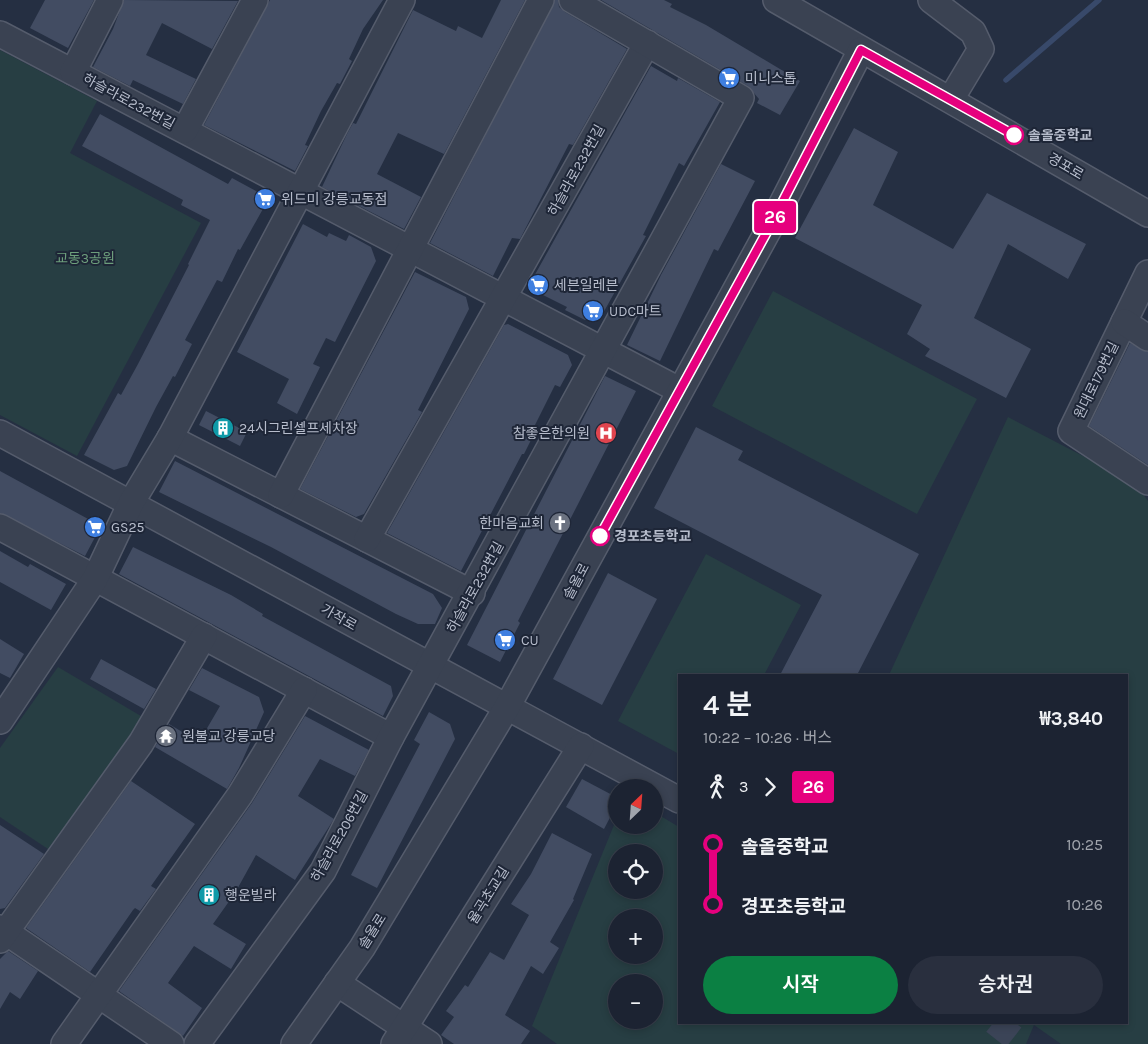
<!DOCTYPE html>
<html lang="ko">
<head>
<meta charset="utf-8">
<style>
	:root { --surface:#1c2332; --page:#292f3e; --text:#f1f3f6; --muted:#a0a4ac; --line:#3a404d; --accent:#0b8043 }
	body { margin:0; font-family:Karla,"Noto Sans KR",sans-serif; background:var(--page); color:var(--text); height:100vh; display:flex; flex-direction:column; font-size:19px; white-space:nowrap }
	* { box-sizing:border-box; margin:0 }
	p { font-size:16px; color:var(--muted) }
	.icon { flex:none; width:28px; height:28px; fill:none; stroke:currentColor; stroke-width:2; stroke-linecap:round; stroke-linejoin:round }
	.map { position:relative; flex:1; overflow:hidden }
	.drawer { position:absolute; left:678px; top:674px; width:450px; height:350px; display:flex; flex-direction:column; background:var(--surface); border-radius:0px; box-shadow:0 2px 8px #0003,0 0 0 1px var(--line) }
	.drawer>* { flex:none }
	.badge { padding:0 10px; border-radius:4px; font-size:18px; line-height:32px }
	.needle { width:32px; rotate:25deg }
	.controls { position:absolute; left:608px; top:779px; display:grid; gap:10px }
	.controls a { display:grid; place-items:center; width:55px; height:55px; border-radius:50%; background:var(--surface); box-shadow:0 2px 8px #0003,0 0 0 1px var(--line); font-size:25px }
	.map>.badge { position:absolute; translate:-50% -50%; box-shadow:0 0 0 2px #fff }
	.legs { display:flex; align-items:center; gap:8px; height:55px; padding:0 25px; font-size:16px }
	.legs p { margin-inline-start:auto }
	.headline { display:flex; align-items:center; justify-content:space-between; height:85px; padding:0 25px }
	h1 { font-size:28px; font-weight:600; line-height:38px }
	.cta { display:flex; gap:10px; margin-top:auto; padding:10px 25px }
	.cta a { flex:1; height:58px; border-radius:30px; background:var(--accent); color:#fff; font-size:20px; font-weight:600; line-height:58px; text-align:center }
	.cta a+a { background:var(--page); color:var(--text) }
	ul { padding:0 25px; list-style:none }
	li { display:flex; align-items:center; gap:18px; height:60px; font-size:19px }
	li i { display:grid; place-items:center; width:8px; height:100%; margin:0 6px; background:currentColor }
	li i::after { content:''; width:12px; height:12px; margin:-6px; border:4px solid; border-radius:50%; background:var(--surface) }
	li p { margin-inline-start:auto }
	li:first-child i { background:linear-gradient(#0000 50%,currentColor 0) }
	li:last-child i { background:linear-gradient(currentColor 50%,#0000 0) }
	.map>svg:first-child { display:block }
	.green { fill:#273e43; fill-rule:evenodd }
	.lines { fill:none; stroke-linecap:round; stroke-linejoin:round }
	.stream { stroke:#38496a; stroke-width:5.5 }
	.building { fill:#424c62 }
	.minor-tunnel { stroke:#3b4457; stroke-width:25; stroke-dasharray:25 12; stroke-linecap:butt }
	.minor-casing { stroke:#555c6c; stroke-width:28 }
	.minor { stroke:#3a4252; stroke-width:25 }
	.line-1-casing { stroke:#fff; stroke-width:11 }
	.line-1 { stroke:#e6007e; stroke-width:8 }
	.stop-1-dot { fill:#fff; stroke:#e6007e; stroke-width:2.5 }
	.labels { text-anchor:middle; stroke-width:4; stroke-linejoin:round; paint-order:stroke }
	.poi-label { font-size:14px; fill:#b7bdcc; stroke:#1e2637; text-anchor:start }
	.street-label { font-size:14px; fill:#b7bdcc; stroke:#1e2637 }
	.stop-label { font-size:14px; font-weight:bold; fill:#b7bdcc; stroke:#1e2637; text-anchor:start }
	.park-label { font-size:14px; fill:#6d9e7c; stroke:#1e2637 }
</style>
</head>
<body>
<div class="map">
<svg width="1148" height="1044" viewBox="0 0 1148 1044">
	<rect width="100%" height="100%" fill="#252f42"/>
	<!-- green -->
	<g class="green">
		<polygon points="0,50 97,101 70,153 201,223 77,456 0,415"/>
		<polygon points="773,291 977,399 917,514 712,406"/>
		<path d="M1008,417L1135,483L1148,501V1044H1061L1034,1025L1026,1044H557L532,1026L616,820V825H654V812L679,827V1022H1126V675H889ZM616,852H654V890H616ZM616,918H654V955H616ZM616,982H654V1020H616Z"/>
		<polygon points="706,554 801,605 764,675 679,675 679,754 618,721"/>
		<polygon points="58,667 146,719 48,849 0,817 0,748"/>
	</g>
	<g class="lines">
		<!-- stream -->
		<polyline class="stream" points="1006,80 1099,0"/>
	</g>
	<!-- building -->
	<g class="building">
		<polygon points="45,0 94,0 68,48 30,28"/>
		<polygon points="124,0 238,1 212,49 162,23 146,55 196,79 183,104 133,80 130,86 93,67 113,29"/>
		<polygon points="270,0 383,0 363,29 349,59 352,61 340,84 337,83 321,111 305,145 308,146 295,171 204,125"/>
		<polygon points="501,0 525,0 444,154 398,133 377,174 421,197 404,229 322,187 347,134 353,123 356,124 413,10 456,31 458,26 482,38"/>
		<polygon points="555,0 558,0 559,7 565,12 627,49 573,145 569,144 520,239 512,238 493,276 430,243"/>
		<polygon points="601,0 664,0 672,4 670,7 706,25 800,81 780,115 757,103 759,99 748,86"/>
		<polygon points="651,66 677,81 678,78 720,102 684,166 679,163 643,235 646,236 602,315 585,320 565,310 567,307 535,291 532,280"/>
		<polygon points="100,114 228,184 232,178 269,198 240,250 238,249 222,282 217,280 185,340 192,344 175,377 173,376 156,407 127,466 114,470 84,455 118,393 121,395 138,364 189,265 188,264 210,220 181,205 183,200 82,146"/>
		<polygon points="854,128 898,152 873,205 953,249 987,193 1086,244 1068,279 1008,244 974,318 1031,349 1006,398 925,356 930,349 907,334 922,305 795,238"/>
		<polygon points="721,164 755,181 718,251 714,249 660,361 627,345 661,275"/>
		<polygon points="303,224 327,237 329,233 346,241 349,235 371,247 376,261 335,342 326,338 313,364 320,367 297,414 277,403 289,379 237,352"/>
		<polygon points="415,272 466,297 469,309 418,410 422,412 364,514 356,517 300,489"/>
		<polygon points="508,324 568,355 572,365 560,387 555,385 534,427 537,428 524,454 522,454 461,571 387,533 504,325"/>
		<polygon points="1130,343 1148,352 1148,465 1089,426"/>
		<polygon points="605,376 636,391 518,621 520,623 500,662 467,645"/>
		<polygon points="206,411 247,432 240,446 199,425"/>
		<polygon points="696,427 743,451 738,460 919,554 857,675 780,675 822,595 654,508"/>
		<polygon points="175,461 433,594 442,608 435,624 418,624 396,614 271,547 159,492"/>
		<polygon points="0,471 101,526 85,556 0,513"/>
		<polygon points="133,547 231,595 263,614 262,616 391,686 393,696 383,716 119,574"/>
		<polygon points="0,551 28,567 30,564 66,584 51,610 0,582"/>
		<polygon points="608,573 657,599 602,705 553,679"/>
		<polygon points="0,639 24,654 10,678 0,673"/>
		<polygon points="101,659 156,689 144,709 90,679"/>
		<polygon points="202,668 259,697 264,712 239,768 227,789 155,747 169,724 199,742 220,706 189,690"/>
		<polygon points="429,712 450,724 455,739 377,888 351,875 420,744 414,740"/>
		<polygon points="305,716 369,750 355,776 320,759 298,796 334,819 295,880 256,855 235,893 213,924 246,944 231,969 194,946 168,983 202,1008 183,1036 119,991 252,803"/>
		<polygon points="582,779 616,797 616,806 604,829 566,807"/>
		<polygon points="131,781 195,824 151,886 156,889 140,911 135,908 133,910 90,972 26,928"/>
		<polygon points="0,825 44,854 5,908 0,909"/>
		<polygon points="552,833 592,854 573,899 574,900 550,942 559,948 543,974 531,966 505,1015 530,1031 521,1044 454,1044 441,1035 454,1017 446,1011 465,985 468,987 490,952 504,960 529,915 511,904 531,874"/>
		<polygon points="8,951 38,971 20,999 10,992 0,1009 0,959"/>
	</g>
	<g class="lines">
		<!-- minor-tunnel -->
		<polyline class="minor-tunnel" points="994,1022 1022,1044"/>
		<!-- minor casing -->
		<g class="minor-casing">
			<g id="minor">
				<polyline points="776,0 1148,214"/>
				<polyline points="931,0 973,32 981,49 951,99"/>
				<polyline points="0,34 679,390"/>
				<polyline points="73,72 110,0"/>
				<polyline points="185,130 255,0"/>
				<polyline points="1148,273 1071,431 1148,482"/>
				<polyline points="1124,322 1148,338"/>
				<polyline points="0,433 679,800"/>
				<polyline points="170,438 472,593"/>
				<polyline points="281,495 541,0"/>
				<polyline points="0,527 391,737"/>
				<polyline points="367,539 647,43"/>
				<polyline points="0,721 95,579 131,503 170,438 402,0"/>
				<polyline points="0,928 171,1044"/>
				<polyline points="0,940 141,743 204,636"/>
				<polyline points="337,983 429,1044"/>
				<polyline points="64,1044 240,795 304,690"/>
				<polyline points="197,1044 323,871 391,737 741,98 572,0"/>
				<polyline points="294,1044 362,948 507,707 769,229 861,50"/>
				<polyline points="394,1044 581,746"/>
			</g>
		</g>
		<!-- minor -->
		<use href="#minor" class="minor"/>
	</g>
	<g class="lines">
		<!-- line-1 casing -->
		<g class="line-1-casing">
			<polyline id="line-1" points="600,536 769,228 861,50 1014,135"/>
		</g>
		<!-- line-1 -->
		<use href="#line-1" class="line-1"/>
	</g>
	<!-- icons -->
	<defs>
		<g id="supermarket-disc" transform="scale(1.125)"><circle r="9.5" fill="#3f7fe0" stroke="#1e2637"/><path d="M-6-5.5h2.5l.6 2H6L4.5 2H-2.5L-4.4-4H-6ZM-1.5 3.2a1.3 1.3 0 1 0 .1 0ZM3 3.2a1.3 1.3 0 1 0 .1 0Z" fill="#fff"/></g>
		<g id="building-disc" transform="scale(1.125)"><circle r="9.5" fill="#0f9aa8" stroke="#1e2637"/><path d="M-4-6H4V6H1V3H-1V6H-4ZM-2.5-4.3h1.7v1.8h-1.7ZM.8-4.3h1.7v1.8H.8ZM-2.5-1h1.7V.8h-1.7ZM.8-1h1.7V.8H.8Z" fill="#fff"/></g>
		<g id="hospital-disc" transform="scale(1.125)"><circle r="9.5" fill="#e0444e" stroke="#1e2637"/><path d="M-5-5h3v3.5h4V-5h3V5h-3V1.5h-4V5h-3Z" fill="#fff"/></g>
		<g id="church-disc" transform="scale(1.125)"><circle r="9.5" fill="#6b7280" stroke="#1e2637"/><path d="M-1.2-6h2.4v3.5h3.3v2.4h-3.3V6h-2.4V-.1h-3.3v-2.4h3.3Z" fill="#fff"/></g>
		<g id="temple-disc" transform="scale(1.125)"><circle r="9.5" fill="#6b7280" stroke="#1e2637"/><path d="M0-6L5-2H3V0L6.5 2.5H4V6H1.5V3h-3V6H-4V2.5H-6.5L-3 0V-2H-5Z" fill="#fff"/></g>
	</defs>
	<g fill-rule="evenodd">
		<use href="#supermarket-disc" x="729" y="78"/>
		<use href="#supermarket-disc" x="265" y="199"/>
		<use href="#supermarket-disc" x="538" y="285"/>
		<use href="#supermarket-disc" x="593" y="311"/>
		<use href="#building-disc" x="223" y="428"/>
		<use href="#hospital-disc" x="606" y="433"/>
		<use href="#church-disc" x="560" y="523"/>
		<use href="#supermarket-disc" x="95" y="527"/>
		<use href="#supermarket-disc" x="505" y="640"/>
		<use href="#temple-disc" x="166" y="736"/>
		<use href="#building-disc" x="209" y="895"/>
	</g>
	<!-- markers -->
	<g class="stop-1-dot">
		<circle cx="1014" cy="135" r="9"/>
		<circle cx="600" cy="536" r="9"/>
	</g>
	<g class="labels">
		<!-- poi labels -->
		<g class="poi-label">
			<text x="745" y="83">미니스톱</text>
			<text x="281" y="204">위드미 강릉교동점</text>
			<text x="554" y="290">세븐일레븐</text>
			<text x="609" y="316">UDC마트</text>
			<text x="239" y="433">24시그린셀프세차장</text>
			<text x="590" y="438" text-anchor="end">참좋은한의원</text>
			<text x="544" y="528" text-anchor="end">한마음교회</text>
			<text x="111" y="532">GS25</text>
			<text x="521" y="645">CU</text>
			<text x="182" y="741">원불교 강릉교당</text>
			<text x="225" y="900">행운빌라</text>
		</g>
		<!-- street labels -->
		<g class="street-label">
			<text transform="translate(129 101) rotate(28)" y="5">하슬라로232번길</text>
			<text transform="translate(1066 166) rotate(30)" y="5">경포로</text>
			<text transform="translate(576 170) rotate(-61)" y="5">하슬라로232번길</text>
			<text transform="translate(1096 380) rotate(-64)" y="5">원대로179번길</text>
			<text transform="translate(576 581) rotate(-62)" y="5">솔올로</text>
			<text transform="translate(475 587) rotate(-61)" y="5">하슬라로232번길</text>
			<text transform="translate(339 617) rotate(29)" y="5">가작로</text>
			<text transform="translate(339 836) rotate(-61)" y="5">하슬라로206번길</text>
			<text transform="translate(488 895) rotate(-58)" y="5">율곡초교길</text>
			<text transform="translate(372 931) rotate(-58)" y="5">솔올로</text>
		</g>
		<!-- stop labels -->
		<g class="stop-label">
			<text x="1028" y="140">솔올중학교</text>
			<text x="614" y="541">경포초등학교</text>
		</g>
		<!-- park labels -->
		<g class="park-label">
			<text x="85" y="263">교동3공원</text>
		</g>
	</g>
</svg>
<div class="controls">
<a><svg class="needle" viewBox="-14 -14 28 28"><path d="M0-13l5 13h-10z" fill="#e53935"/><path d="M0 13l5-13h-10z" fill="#a0a4ac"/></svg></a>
<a><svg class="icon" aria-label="locate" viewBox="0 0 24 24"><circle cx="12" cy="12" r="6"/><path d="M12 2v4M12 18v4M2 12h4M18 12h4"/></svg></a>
<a>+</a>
<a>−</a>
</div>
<b class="badge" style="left:775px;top:217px;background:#e6007e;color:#fff">26</b>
<section class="drawer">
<div class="headline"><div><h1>4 분</h1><p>10:22 – 10:26 · 버스</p></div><b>₩3,840</b></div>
<div class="legs"><svg class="icon" aria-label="walk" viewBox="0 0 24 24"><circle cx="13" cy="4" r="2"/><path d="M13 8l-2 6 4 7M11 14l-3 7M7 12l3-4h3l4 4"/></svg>3<svg class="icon" aria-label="forward" viewBox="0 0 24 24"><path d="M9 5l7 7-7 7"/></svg><b class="badge" style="background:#e6007e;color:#fff">26</b></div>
<ul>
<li><i style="color:#e6007e"></i><b>솔올중학교</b><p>10:25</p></li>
<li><i style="color:#e6007e"></i><b>경포초등학교</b><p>10:26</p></li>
</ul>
<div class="cta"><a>시작</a><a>승차권</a></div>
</section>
</div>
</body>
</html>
